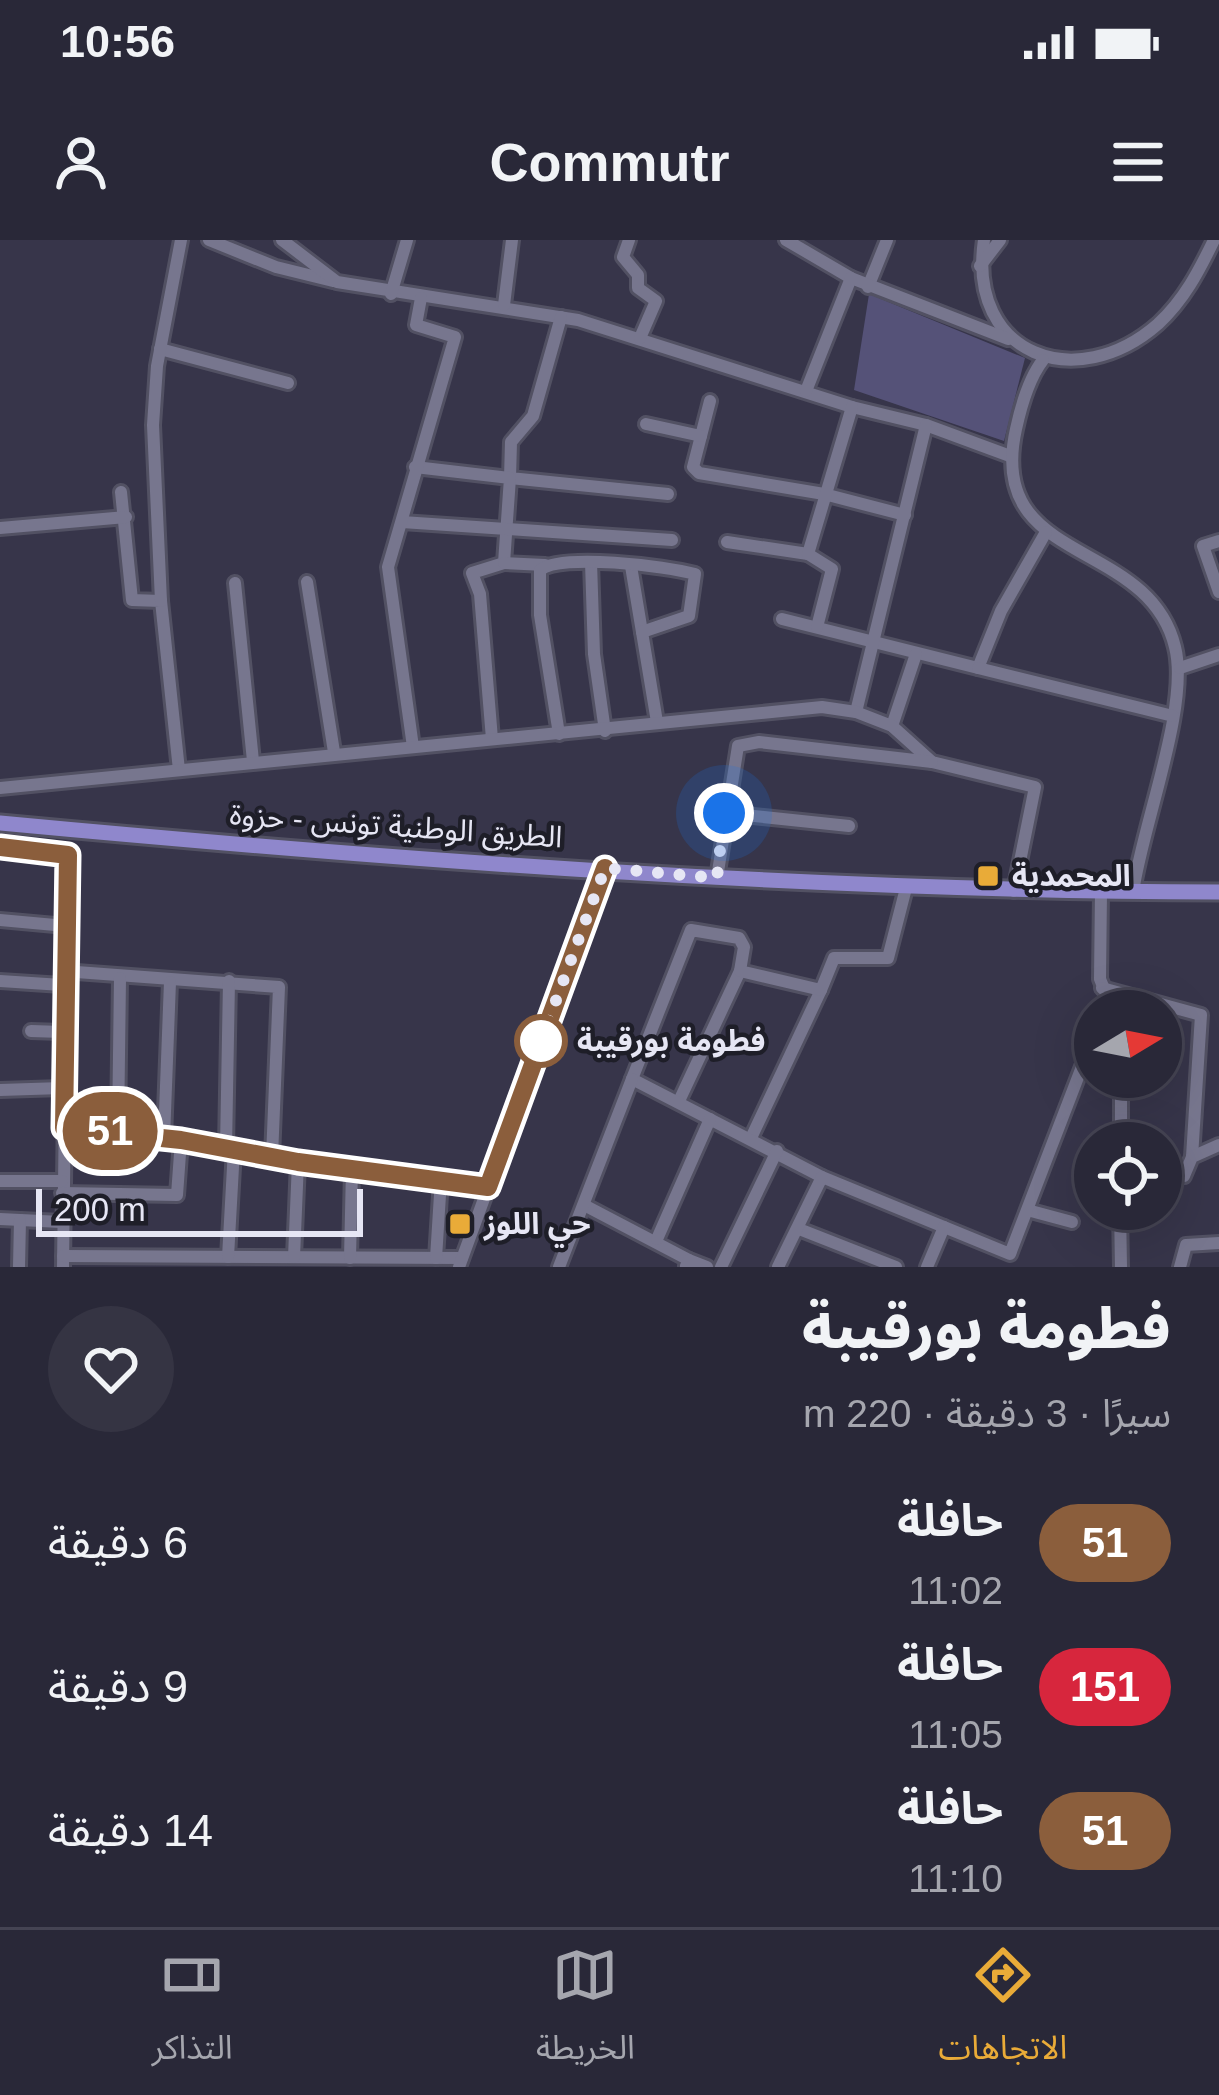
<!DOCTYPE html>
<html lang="ar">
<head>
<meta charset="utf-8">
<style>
	:root { --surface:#292838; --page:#353443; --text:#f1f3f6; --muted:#a5a6ae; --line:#454453; --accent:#e9ab38 }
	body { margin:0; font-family:Arial,"Noto Sans Arabic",sans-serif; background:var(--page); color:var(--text); direction:rtl; height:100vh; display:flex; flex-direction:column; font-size:45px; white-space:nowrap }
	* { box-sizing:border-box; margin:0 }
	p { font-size:39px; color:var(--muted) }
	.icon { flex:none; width:66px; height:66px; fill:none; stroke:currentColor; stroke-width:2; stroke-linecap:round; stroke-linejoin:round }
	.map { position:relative; height:1027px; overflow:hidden; direction:ltr }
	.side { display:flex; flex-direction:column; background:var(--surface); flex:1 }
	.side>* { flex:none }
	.badge { padding:0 24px; border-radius:39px; font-size:42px; line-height:78px }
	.needle { width:78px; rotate:80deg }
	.tools { position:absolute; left:1074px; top:750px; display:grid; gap:24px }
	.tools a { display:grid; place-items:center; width:108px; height:108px; border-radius:50%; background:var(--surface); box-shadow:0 12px 48px #0002,0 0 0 3px var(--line); font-size:60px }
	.scale { position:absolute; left:36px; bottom:30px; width:327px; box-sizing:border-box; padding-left:12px; border:6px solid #e6e6f4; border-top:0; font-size:33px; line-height:42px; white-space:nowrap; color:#e6e6f4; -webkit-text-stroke:9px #1e1e28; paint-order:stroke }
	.you { position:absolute; width:60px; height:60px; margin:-30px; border:9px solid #fff; border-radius:50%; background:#1a73e8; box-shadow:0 0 0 18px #1a73e833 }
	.map>.badge { position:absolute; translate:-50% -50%; box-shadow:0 0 0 6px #fff }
	.round { display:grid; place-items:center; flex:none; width:126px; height:126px; border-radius:63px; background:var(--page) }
	.head { display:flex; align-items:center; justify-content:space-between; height:204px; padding:0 48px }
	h1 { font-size:57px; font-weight:800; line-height:90px }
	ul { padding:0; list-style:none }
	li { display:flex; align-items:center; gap:36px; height:144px; padding:0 48px }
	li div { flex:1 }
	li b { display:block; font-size:45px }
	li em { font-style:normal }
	li .badge { min-width:132px; font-weight:700; text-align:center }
	.status { display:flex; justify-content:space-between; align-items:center; height:84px; padding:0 60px; background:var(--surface); direction:ltr }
	.status svg { height:33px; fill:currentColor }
	header { display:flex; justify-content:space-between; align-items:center; height:156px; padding:0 48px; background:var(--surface); font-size:54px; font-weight:800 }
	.tab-bar { display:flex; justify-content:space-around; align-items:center; height:168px; border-top:3px solid var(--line); background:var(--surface); font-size:33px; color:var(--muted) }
	.tab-bar a { display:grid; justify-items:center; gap:6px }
	.tab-bar .on { color:var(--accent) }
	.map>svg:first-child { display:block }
	.green { fill:#555278 }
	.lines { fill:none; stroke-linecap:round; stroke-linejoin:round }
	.minor-casing { stroke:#525163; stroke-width:18 }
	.major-casing { stroke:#525163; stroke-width:21 }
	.minor { stroke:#77768e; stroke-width:12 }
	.major { stroke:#8f87cc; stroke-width:15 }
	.line-casing { stroke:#fff; stroke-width:27 }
	.line { stroke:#8b5e3c; stroke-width:18 }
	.walk { stroke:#e6e6f4; stroke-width:12; stroke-dasharray:0 21.6 }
	.poi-dot { fill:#e9ab38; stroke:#1e1e28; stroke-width:4.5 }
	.stop-dot { fill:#fff; stroke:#8b5e3c; stroke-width:6 }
	.labels { text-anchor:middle; stroke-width:9; stroke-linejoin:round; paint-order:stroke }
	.street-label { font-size:30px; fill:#e6e6f4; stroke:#1e1e28 }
	.poi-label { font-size:30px; font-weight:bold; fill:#e6e6f4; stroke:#1e1e28; text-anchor:start }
	.stop-label { font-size:30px; font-weight:bold; fill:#e6e6f4; stroke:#1e1e28; text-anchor:start }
</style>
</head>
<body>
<div class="status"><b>10:56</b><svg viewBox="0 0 49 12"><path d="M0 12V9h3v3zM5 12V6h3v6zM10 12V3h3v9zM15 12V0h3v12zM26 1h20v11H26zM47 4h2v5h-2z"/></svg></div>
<header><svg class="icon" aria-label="menu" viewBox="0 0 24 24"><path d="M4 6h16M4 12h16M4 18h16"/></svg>Commutr<svg class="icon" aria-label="person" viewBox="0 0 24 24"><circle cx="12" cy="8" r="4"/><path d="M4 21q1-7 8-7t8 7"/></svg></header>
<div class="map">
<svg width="1219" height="1027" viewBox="0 0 1219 1027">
	<rect width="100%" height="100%" fill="#37354a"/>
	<!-- green -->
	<polygon class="green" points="869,54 1025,118 1004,201 854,150"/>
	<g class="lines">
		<!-- minor casing -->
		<g class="minor-casing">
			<g id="minor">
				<polyline points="209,0 276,27 333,41"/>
				<polyline points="282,0 337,42 578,80 852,167 926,185 1010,216"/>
				<polyline points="629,0 623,17 638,35 638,48 656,61 640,98"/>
				<polyline points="786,0 851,38"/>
				<path d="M984,0C967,116 1077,155 1158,84C1184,60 1199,31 1214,0"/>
				<polyline points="980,26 1000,0"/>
				<polyline points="868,47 887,0"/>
				<polyline points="391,54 407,0"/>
				<polyline points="504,65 512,0"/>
				<polyline points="561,77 533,176 511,202 510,238 668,254"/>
				<polyline points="160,109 288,143"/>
				<path d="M1043,120C1029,138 1021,166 1016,189C985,327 1148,296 1175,407C1190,466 1142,586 1133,652"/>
				<polyline points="806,151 851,38 1008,99"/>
				<polyline points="710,161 693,227 699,233 824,254 905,275"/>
				<polyline points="646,184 701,196"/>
				<polyline points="415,227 510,238 504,323 472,333 480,354 492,499"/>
				<polyline points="121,252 132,360 161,361 179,530"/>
				<polyline points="402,282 672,300"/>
				<polyline points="0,288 126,277"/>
				<polyline points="1219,301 1203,306 1219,352"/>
				<polyline points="727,302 808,314"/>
				<polyline points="591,322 594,414 605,491"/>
				<polyline points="504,323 545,325"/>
				<polyline points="631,326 642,392"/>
				<polyline points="307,342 334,512"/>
				<polyline points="235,343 253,521"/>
				<polyline points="161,361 153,185 157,126 181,0"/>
				<polyline points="782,379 978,428 1001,371 1046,292"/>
				<polyline points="817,387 832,329 808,314 852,167"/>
				<polyline points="978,428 1173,476"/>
				<polyline points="1180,428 1219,415"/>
				<polyline points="856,472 926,185"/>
				<polyline points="892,486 916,414"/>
				<path d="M559,494L540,375V330C561,313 666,326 695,334L689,376L642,392L657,482"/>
				<polyline points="413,507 388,327 455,97 416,85 421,58"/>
				<polyline points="0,548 822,467 856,472 892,486 932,522 1035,547 1014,651"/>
				<polyline points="725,573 849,586"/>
				<polyline points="0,607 68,615 63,1027"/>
				<polyline points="717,638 738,506 759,502 932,522"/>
				<polyline points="1101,652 1100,739 1113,771"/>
				<polyline points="0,680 66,686"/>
				<polyline points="63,731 279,747 272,917"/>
				<polyline points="0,741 62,745"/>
				<polyline points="1102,748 1201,775 1192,917"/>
				<polyline points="31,791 62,792"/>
				<polyline points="0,850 62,848"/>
				<polyline points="679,861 740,731"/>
				<polyline points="64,888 181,900 298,922 488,947"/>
				<polyline points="118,892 120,738"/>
				<polyline points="164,898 170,742"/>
				<polyline points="751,898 821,750"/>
				<polyline points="1121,903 1121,837"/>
				<polyline points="226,908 229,741"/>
				<polyline points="1161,935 1184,936 1192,917 1219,905"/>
				<polyline points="822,937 632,839 691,690 739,698 744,707 740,731 821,750 834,718 888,718 906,648"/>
				<polyline points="0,941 62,941"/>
				<polyline points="62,953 177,955 181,900"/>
				<polyline points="584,965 689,1020"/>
				<polyline points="1120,969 1121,1027"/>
				<polyline points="1031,971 1072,982"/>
				<polyline points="0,979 61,982"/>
				<polyline points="799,989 896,1027"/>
				<polyline points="657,999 710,879"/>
				<polyline points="63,1016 462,1018"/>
				<polyline points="228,1017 234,909"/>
				<polyline points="294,1017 298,922"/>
				<polyline points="350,1018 352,929"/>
				<polyline points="436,1018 441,939"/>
				<polyline points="686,1026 689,1020 707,1027"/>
				<polyline points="19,1027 20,980"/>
				<polyline points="459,1027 605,628"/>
				<polyline points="559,1027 632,839"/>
				<polyline points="721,1027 777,911"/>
				<polyline points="778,1027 822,937 1010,1014 1095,793"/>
				<polyline points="927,1027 944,987"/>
				<polyline points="1180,1027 1186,1005 1219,1003"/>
			</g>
		</g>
		<!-- major casing -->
		<g class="major-casing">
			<path id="major" d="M0,583C405,621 813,651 1219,652"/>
		</g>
		<!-- minor -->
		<use href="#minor" class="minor"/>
		<!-- major -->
		<use href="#major" class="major"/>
	</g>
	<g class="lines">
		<!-- line casing -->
		<g class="line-casing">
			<polyline id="line" points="0,607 68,615 64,888 181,900 298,922 488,947 605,628"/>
		</g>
		<!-- line -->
		<use href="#line" class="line"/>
		<!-- walk -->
		<polyline class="walk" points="541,801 605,628 717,638 724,573"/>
	</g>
	<!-- markers -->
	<g class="poi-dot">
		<rect x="976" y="624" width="24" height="24" rx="6"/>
		<rect x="448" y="972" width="24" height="24" rx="6"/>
	</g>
	<circle class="stop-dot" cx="541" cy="801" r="24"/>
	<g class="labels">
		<!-- street labels -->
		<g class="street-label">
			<text transform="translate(396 586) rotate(4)" y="10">الطريق الوطنية تونس - حزوة</text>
		</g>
		<!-- poi labels -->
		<g class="poi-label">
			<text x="1012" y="646">المحمدية</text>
			<text x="484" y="994">حي اللوز</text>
		</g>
		<!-- stop labels -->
		<g class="stop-label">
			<text x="577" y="811">فطومة بورقيبة</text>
		</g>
	</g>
</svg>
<div class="tools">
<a><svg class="needle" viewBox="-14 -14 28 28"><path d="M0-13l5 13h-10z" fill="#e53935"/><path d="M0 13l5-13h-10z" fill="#a5a6ae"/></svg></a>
<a><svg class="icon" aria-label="locate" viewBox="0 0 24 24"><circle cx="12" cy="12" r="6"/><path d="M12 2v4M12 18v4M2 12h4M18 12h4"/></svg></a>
</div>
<div class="scale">200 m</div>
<div class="you" style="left:724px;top:573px"></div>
<b class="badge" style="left:110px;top:891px;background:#8b5e3c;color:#fff">51</b>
</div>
<section class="side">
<div class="head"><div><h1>فطومة بورقيبة</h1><p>سيرًا · 3 دقيقة · 220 m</p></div><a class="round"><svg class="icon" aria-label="heart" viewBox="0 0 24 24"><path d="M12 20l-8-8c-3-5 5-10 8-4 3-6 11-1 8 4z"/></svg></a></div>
<ul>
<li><span class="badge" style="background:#8b5e3c;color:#fff">51</span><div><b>حافلة</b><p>11:02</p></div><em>6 دقيقة</em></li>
<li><span class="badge" style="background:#d7263d;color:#fff">151</span><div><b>حافلة</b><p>11:05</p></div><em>9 دقيقة</em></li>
<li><span class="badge" style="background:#8b5e3c;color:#fff">51</span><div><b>حافلة</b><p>11:10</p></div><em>14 دقيقة</em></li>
</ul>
</section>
<nav class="tab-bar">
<a class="on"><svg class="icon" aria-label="directions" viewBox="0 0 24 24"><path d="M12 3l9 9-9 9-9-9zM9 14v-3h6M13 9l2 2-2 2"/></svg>الاتجاهات</a>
<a><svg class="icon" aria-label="map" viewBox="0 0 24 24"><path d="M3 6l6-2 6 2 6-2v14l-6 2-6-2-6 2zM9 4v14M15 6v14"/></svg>الخريطة</a>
<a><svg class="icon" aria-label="tickets" viewBox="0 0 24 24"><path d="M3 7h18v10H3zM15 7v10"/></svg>التذاكر</a>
</nav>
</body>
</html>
